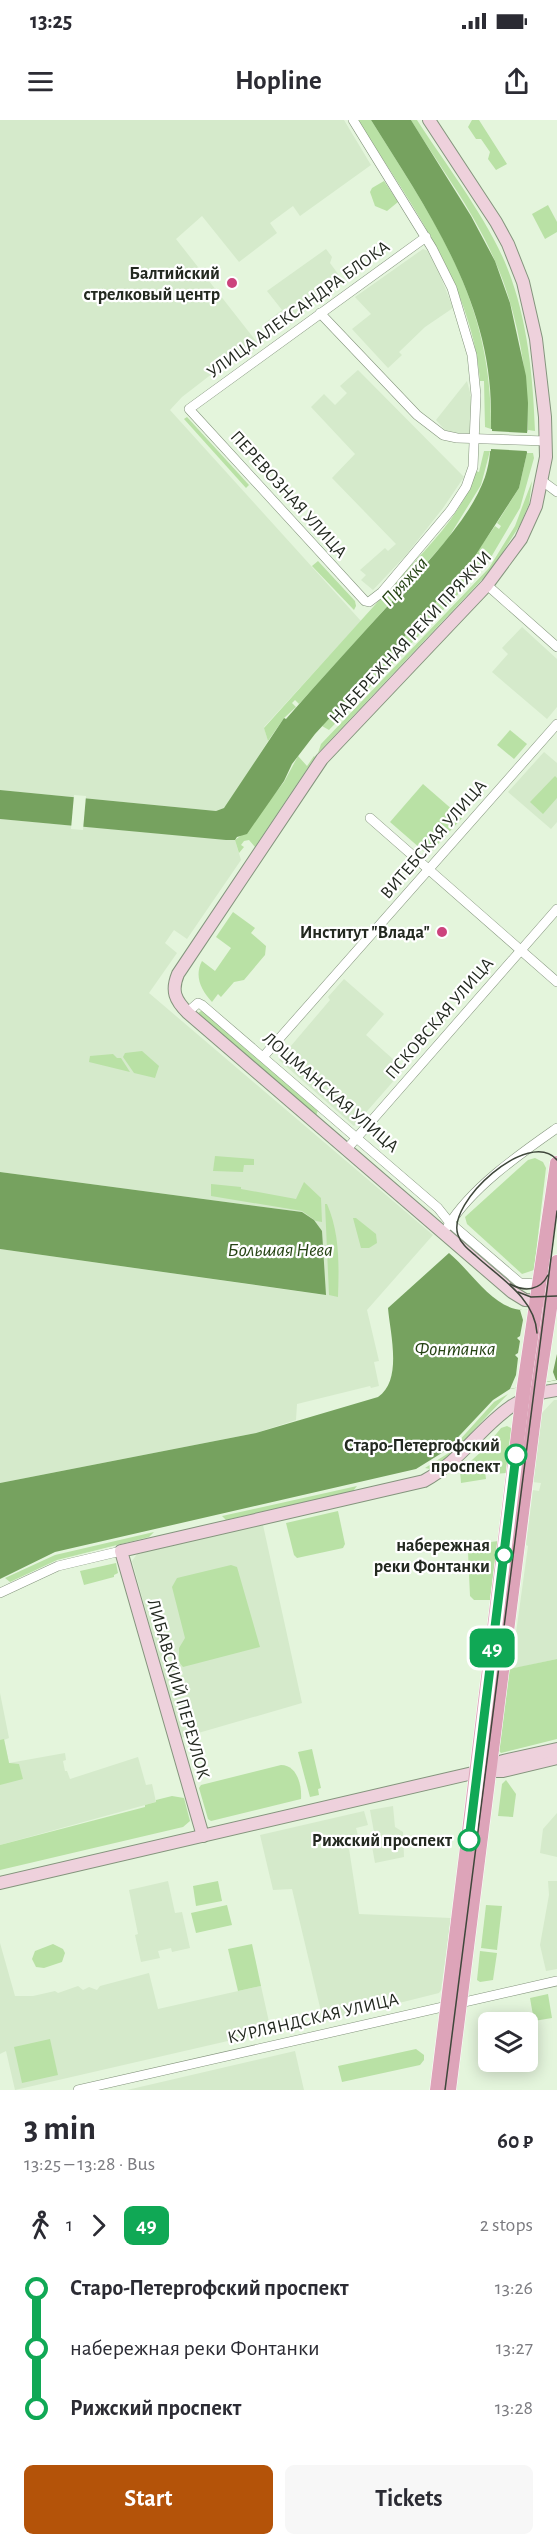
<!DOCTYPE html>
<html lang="en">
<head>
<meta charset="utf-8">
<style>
	:root { --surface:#fff; --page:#f7f7f7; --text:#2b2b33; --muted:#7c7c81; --accent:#b45309 }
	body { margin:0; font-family:"Alegreya Sans",sans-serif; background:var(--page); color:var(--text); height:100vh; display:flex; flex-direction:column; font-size:22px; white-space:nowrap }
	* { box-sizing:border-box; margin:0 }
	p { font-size:20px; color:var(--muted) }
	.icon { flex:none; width:33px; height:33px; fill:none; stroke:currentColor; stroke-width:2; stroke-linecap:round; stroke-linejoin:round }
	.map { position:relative; height:1970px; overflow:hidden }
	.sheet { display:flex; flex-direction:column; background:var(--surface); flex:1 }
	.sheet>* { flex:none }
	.badge { padding:0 12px; border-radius:9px; font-size:21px; line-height:39px }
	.buttons { position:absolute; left:478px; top:1892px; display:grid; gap:12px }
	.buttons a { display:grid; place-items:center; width:60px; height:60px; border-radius:9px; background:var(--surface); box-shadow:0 3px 15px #0003; font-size:30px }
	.map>.badge { position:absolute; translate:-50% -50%; box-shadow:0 0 0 3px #fff }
	.legs { display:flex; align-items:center; gap:9px; height:66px; padding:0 24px; font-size:20px }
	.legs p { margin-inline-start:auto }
	.summary { display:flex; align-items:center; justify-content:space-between; height:102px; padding:0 24px }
	h1 { font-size:33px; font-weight:700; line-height:45px }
	.cta { display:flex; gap:12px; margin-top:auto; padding:12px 24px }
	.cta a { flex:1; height:69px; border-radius:9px; background:var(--accent); color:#fff; font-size:24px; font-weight:700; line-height:69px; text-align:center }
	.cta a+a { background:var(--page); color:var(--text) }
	ul { padding:0 24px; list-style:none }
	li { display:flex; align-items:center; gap:21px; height:60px; font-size:22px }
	li i { display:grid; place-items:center; width:9px; height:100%; margin:0 8px; background:currentColor }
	li i::after { content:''; width:15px; height:15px; margin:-8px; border:4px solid; border-radius:50%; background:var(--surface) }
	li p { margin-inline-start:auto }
	li:first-child i { background:linear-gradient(#0000 50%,currentColor 0) }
	li:last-child i { background:linear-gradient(currentColor 50%,#0000 0) }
	.status { display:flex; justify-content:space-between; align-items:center; height:42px; padding:0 30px; background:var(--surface); direction:ltr }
	.status svg { height:16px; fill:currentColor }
	header { display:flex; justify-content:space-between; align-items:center; height:78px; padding:0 24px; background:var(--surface); font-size:27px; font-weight:700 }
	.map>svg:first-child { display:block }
	.built { fill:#d5eacb }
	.green { fill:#b9e1a5 }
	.water { fill:#76a25f }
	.pier { fill:#e4f5dc }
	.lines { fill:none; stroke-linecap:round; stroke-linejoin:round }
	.street-casing { stroke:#84947d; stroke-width:10 }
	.secondary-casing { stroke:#84947d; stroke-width:14 }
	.primary-casing { stroke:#fff; stroke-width:15 }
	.street { stroke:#fff; stroke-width:9 }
	.secondary { stroke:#eed1dc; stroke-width:12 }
	.primary { stroke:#dda4b9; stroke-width:14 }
	.tram { stroke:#3f473b; stroke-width:1.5 }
	.line-1-casing { stroke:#fff; stroke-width:14 }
	.line-1 { stroke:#10a855; stroke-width:9 }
	.poi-dot { fill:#cc437d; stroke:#fff; stroke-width:2 }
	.stop-1-dot { fill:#fff; stroke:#10a855; stroke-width:3 }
	.labels { text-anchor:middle; stroke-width:4.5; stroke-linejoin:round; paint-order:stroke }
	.poi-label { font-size:18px; font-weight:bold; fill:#232920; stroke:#fff; text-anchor:end }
	.street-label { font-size:18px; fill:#232920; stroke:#fff }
	.stop-label { font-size:18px; font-weight:bold; fill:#232920; stroke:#fff; text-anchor:end }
	.water-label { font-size:20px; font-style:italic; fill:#264414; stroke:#fff }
</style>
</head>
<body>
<div class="status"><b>13:25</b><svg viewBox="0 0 49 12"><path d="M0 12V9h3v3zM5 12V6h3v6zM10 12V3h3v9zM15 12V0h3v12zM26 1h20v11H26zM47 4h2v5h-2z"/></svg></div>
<header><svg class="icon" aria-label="menu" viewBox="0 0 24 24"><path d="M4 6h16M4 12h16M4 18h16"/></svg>Hopline<svg class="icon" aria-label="share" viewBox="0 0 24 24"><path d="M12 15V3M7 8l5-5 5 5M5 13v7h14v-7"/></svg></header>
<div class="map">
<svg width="557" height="1970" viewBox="0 0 557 1970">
	<rect width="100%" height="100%" fill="#e4f5dc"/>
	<!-- built -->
	<g class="built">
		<polygon points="0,0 344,0 371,45 300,96 293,86 270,103 277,113 239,142 202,96 176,119 260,226 244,236 239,233 182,277 170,290 361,501 264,607 268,621 231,680 224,688 216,691 0,670"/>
		<polygon points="326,129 332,137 330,143 341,158 306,184 307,188 303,194 275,215 265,203 282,190 267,171"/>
		<polygon points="423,129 431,132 453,188 425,207 399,232 402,235 388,248 352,209 371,194 355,177"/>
		<polygon points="358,250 464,357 443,388 406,435 373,470 361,460 366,455 360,450 385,428 388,431 396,424 332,358 355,334 311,287 324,274 335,285 347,273 340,266"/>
		<polygon points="467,261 474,288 472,314 447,312 436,300"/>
		<polygon points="522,507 557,539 557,587 547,599 492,552 508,534 502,528"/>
		<polygon points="544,632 557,643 557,702 551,709 508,672"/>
		<polygon points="0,699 235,720 241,740 187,819 174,810 165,823 177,833 149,873 433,1115 367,1190 379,1241 374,1242 379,1266 371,1268 370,1266 297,1284 296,1300 256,1313 0,1363 0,1129 325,1175 302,1092 0,1052"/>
		<polygon points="344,859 384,894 366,915 404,949 354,1006 279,940 330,880 328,877"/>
		<polygon points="554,1280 557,1280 557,1539 511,1549 528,1426 526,1425 533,1370 539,1371 541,1363 532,1362 541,1294"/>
		<polygon points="263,1405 302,1583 181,1618 132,1441 137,1434"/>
		<polygon points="0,1573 9,1618 4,1620 9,1643 65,1633 66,1640 63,1641 65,1651 67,1651 70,1659 138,1637 146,1665 152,1664 156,1682 0,1725"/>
		<polygon points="393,1686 395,1707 403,1712 404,1737 375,1743 370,1715 374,1712 370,1690"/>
		<polygon points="364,1691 368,1705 356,1708 359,1719 348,1722 359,1794 451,1798 441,1870 439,1873 403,1882 323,1900 292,1769 273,1770 260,1715"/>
		<polygon points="557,1693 557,1737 540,1733 543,1709"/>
		<polygon points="168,1761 175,1793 182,1792 190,1828 172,1832 171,1828 158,1831 160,1838 141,1842 135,1815 138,1814 129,1770"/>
		<polygon points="548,1761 557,1761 557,1849 546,1851 540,1825 549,1775"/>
		<polygon points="0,1823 15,1876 33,1876 55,1871 58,1873 78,1866 83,1870 89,1867 97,1870 100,1866 149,1853 158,1889 261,1866 271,1911 15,1970 6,1931 0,1934"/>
		<polygon points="295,1931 304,1970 127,1970"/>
	</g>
	<!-- green -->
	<g class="green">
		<path d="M358,0H371C436,104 492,180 491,309L485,307L484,261H480C472,163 408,81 358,0Z"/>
		<path d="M411,0H417C446,45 482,91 504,140C527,193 533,254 535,311L528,310C528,254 518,193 495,141C474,91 439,46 411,0Z"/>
		<polygon points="472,0 479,0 507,44 496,50 488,39 490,32 481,19 476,19 468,7"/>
		<polygon points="384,61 398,82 387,91 375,86 370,72 372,68"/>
		<polygon points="548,85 557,102 557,112 545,119 532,94"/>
		<polygon points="187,297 249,365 246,368 184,299"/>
		<path d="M484,331H490L481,365L447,420L299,584L295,580L292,583L296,587L284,598L268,621L264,608L383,476L386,479L390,474L388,471C419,435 462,398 476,351L479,352Z"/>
		<polygon points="527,333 533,333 534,338 520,388 487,444 329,610 322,606 460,456 495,406 499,409 501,406 497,403 519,368"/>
		<polygon points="532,361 529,384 520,405 492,449 318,633 321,624 489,448 515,406"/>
		<polygon points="318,441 355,481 356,486 354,490 312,446"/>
		<polygon points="510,610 527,624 514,639 497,625"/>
		<polygon points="298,636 307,646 314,636 315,637 255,727 249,720 244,721 241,725 244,727 239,733 235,720 243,714 284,662"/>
		<polygon points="555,656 557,658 557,678 543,694 530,682"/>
		<polygon points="423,664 462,698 428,735 390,702"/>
		<path d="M233,792L255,808L251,813L266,826L265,835L244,860L234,862L221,877L218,874L212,882C201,870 194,856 202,841L215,851L231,828L216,817Z"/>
		<polygon points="202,890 318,990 316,996 196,895"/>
		<polygon points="142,931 159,946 155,958 134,953 123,937 125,933"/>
		<polygon points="113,934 117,938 121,938 130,952 89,942 90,936"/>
		<polygon points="215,1036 254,1039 254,1045 244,1045 243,1052 213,1051"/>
		<polygon points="535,1038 543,1042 546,1048 534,1150 522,1154 467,1104 465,1097 528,1040"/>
		<polygon points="304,1062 321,1078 322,1102 316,1101 302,1091 211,1076 211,1064 241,1067 241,1069 296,1079"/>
		<path d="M325,1084H327C340,1114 339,1145 338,1177L329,1175Z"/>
		<polygon points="353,1098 356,1098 376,1114 377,1123 369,1128 361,1128"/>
		<polygon points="508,1274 448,1337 430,1349 425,1348 447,1334 494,1282"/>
		<polygon points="507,1306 511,1308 512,1311 506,1353 495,1354 494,1350 485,1351 486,1359 461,1363 460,1351 484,1329 501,1308"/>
		<polygon points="357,1366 353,1371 226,1400 222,1396"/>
		<polygon points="338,1391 345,1424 343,1428 297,1438 294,1435 286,1403"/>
		<polygon points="154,1412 149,1417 57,1440 10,1462 5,1458 55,1435"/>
		<polygon points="498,1421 490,1480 474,1480 470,1476 468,1432 490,1430 491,1422"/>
		<polygon points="116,1443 118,1453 114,1455 114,1457 84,1465 80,1451"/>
		<polygon points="231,1445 237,1447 260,1527 183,1547 179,1542 179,1528 185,1518 172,1467 177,1458"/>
		<polygon points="557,1539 557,1619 501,1633 499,1631 509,1549"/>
		<polygon points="4,1619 9,1643 19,1644 23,1659 0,1665 0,1620"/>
		<polygon points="312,1629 321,1668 318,1669 319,1675 310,1677 298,1632"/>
		<path d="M281,1645C297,1645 302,1665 301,1679L211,1701L208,1699L199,1668L201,1665Z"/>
		<polygon points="506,1660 516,1674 513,1697 498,1696 502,1664"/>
		<polygon points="172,1676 184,1678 190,1701 183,1707 0,1750 0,1725 145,1687 145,1685 156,1682 156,1680"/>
		<polygon points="218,1761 222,1781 196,1786 193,1766"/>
		<polygon points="227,1785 232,1805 196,1813 191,1793"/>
		<polygon points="486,1785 502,1786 497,1830 481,1828"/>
		<polygon points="53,1824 63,1829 65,1833 62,1842 44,1848 36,1847 32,1839 35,1831"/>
		<polygon points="252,1824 261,1866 238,1871 228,1829"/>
		<polygon points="480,1831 497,1833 493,1860 480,1862 477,1860"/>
		<polygon points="548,1874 552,1898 534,1901 530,1878"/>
		<polygon points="50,1919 58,1955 22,1963 14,1927"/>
		<polygon points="416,1929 424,1935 424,1940 420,1945 342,1962 338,1946"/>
	</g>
	<!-- water -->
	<g class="water">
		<path d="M371,0H411L471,96L495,141L510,183L526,256L528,283L527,333L519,368L475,436L460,456L315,614L292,644L284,661L247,714L237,717L235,720H226L0,699V670L216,691L224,688L284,598L286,599C322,558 359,517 396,477C426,443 470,400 485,357C492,336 491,316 491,294C492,182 428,91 371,0Z"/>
		<polygon points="0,1052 302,1092 314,1100 322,1111 326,1175 0,1129"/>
		<path d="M449,1133C471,1151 493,1189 523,1190C534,1190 546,1188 557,1188V1260L510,1269L493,1280L445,1331L416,1349L55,1432L0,1459V1363L256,1313L378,1277C403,1260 390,1213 388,1188Z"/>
	</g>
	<!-- pier -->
	<g class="pier">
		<polygon points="488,309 492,309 492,311 527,313 528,310 531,311 530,333 526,331 491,329 491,331 487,331"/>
		<polygon points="74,675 86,676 83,710 71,709"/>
		<polygon points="557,1188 557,1234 553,1252 556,1260 510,1269 516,1255 518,1238 515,1235 518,1233 520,1221 517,1218 520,1216 523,1200 520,1190"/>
	</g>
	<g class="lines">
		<!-- street casing -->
		<g class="street-casing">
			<g id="street">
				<polyline points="353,0 432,128 452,168 472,235 476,275 473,347 466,367 451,390 382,472 369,482 365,481 189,289 426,117"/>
				<polyline points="320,193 417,295 443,315 457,318 546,321"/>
				<polyline points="541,360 557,372"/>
				<polyline points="487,465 557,527"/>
				<polyline points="370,698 557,862"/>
				<polyline points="192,897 190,890 198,883 202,885 438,1088 450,1103 520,1163 539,1164"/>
				<polyline points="263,937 557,604"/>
				<polyline points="346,1030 557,789"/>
				<path d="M448,1106C472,1067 520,1034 557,1008"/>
				<polyline points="0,1473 58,1446 121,1431"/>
				<polyline points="78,1970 557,1861"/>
			</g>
		</g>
		<!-- secondary casing -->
		<g class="secondary-casing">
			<g id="secondary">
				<path d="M429,0L496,102L508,124L523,162L536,219L545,297L546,337L536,386L521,419L487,465L322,639L178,854C171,871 175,880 188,893L512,1172L525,1180L544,1181"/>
				<polyline points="488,1651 503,1651 557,1638"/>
				<path d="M203,1716L121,1431L424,1361C476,1333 494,1276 557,1270"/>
				<polyline points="0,1763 477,1652 503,1641 557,1629"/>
			</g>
		</g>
		<!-- primary casing -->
		<g class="primary-casing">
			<g id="primary">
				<polyline points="437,1970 524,1266 557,1043"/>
				<polyline points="449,1970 537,1274 557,1142"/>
			</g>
		</g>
		<!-- street -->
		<use href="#street" class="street"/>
		<!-- secondary -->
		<use href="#secondary" class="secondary"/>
		<!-- primary -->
		<use href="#primary" class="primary"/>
		<!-- tram -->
		<g class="tram">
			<path d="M510,1164C524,1172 540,1171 548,1155"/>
			<polyline points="518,1172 531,1177 557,1176"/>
			<path d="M537,1213C535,1178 500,1158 476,1136C469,1130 461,1124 458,1115C446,1083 529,1007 557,1040"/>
			<polyline points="445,1970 557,1091"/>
		</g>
	</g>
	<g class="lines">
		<!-- line-1 casing -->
		<g class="line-1-casing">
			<polyline id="line-1" points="469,1720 516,1335"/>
		</g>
		<!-- line-1 -->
		<use href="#line-1" class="line-1"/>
	</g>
	<!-- markers -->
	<g class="poi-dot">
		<circle cx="232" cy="163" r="6"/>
		<circle cx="442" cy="812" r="6"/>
	</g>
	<g class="stop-1-dot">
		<circle cx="516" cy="1335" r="10"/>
		<circle cx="504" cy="1435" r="8"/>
		<circle cx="469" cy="1720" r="10"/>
	</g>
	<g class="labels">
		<!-- poi labels -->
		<g class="poi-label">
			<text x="220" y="159">Балтийский<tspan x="220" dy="21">стрелковый центр</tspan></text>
			<text x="430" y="818">Институт "Влада"</text>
		</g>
		<!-- street labels -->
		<g class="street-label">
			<text transform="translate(298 189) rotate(-36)" y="6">УЛИЦА АЛЕКСАНДРА БЛОКА</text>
			<text transform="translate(289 374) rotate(48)" y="6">ПЕРЕВОЗНАЯ УЛИЦА</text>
			<text transform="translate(410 517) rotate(-47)" y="6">НАБЕРЕЖНАЯ РЕКИ ПРЯЖКИ</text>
			<text transform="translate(433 719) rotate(-49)" y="6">ВИТЕБСКАЯ УЛИЦА</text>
			<text transform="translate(439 898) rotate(-49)" y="6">ПСКОВСКАЯ УЛИЦА</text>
			<text transform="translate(331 972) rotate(41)" y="6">ЛОЦМАНСКАЯ УЛИЦА</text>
			<text transform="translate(179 1569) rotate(74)" y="6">ЛИБАВСКИЙ ПЕРЕУЛОК</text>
			<text transform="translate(313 1898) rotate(-13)" y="6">КУРЛЯНДСКАЯ УЛИЦА</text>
		</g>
		<!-- stop labels -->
		<g class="stop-label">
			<text x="500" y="1331">Старо-Петергофский<tspan x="500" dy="21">проспект</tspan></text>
			<text x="490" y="1431">набережная<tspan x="490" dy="21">реки Фонтанки</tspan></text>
			<text x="452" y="1726">Рижский проспект</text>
		</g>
		<!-- water labels -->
		<g class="water-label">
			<text transform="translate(404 461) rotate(-48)" y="7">Пряжка</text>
			<text x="280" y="1136">Большая Нева</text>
			<text x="455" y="1235">Фонтанка</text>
		</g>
	</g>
</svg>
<div class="buttons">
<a><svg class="icon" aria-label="layers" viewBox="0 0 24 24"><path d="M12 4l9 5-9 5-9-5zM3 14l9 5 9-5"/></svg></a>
</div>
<b class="badge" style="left:492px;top:1528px;background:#10a855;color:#fff">49</b>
</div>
<section class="sheet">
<div class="summary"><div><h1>3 min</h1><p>13:25 – 13:28 · Bus</p></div><b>60 ₽</b></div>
<div class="legs"><svg class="icon" aria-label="walk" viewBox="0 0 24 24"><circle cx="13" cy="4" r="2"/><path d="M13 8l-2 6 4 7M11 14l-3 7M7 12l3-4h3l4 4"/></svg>1<svg class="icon" aria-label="forward" viewBox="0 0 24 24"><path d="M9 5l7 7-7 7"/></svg><b class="badge" style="background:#10a855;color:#fff">49</b><p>2 stops</p></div>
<ul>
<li><i style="color:#10a855"></i><b>Старо-Петергофский проспект</b><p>13:26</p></li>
<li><i style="color:#10a855"></i><span>набережная реки Фонтанки</span><p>13:27</p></li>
<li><i style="color:#10a855"></i><b>Рижский проспект</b><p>13:28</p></li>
</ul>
<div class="cta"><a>Start</a><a>Tickets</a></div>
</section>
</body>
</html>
